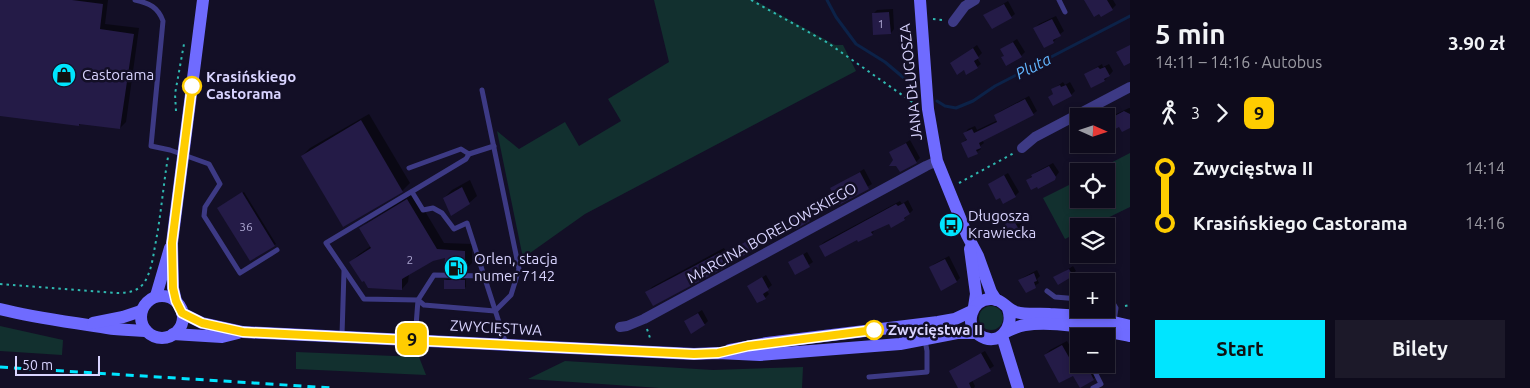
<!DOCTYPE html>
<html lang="pl">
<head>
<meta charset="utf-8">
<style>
	:root { --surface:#0e0b1c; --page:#1c1929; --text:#f1f3f6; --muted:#9b9ba3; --line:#2e2b3b; --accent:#00e5ff }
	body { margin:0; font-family:Ubuntu,sans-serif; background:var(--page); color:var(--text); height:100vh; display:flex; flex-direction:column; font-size:19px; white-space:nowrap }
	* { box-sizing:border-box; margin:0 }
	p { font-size:16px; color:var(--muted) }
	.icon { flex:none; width:28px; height:28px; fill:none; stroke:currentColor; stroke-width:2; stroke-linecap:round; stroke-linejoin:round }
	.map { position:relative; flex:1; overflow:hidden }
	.panel { display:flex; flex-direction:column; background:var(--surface); width:400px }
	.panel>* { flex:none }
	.badge { padding:0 10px; border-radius:8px; font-size:18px; line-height:32px }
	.needle { width:32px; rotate:93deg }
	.buttons { position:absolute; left:1070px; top:108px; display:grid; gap:10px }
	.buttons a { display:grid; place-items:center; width:45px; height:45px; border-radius:0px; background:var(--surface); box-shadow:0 2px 8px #0003,0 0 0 1px var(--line); font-size:25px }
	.scale { position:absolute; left:15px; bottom:12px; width:85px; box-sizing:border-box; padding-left:5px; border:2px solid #d9d4ff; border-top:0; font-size:14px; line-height:18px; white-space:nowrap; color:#d9d4ff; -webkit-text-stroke:4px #130f26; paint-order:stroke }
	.map>.badge { position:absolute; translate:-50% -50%; box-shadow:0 0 0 2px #fff }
	.legs { display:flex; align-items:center; gap:8px; height:55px; padding:0 25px; font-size:16px }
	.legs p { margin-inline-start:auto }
	.summary { display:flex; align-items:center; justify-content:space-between; height:85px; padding:0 25px }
	h1 { font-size:28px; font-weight:700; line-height:38px }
	.primary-button { display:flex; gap:10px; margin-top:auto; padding:10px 25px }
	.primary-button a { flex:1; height:58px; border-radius:0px; background:var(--accent); color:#111; font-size:20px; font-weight:700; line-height:58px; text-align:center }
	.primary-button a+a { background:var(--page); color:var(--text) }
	ul { padding:0 25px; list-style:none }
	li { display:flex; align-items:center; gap:18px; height:55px; font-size:19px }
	li i { display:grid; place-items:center; width:8px; height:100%; margin:0 6px; background:currentColor }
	li i::after { content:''; width:12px; height:12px; margin:-6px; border:4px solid; border-radius:50%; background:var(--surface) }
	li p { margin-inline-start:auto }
	li:first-child i { background:linear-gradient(#0000 50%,currentColor 0) }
	li:last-child i { background:linear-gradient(currentColor 50%,#0000 0) }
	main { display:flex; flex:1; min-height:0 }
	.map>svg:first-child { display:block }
	.green { fill:#12302f }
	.shadow { fill:#0007 }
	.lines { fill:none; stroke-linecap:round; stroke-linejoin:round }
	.stream { stroke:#0c2248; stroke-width:3 }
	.building { fill:#241b47 }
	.path { stroke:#2fb8b0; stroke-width:2; stroke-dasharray:2.5 4; stroke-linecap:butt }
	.lane { stroke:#3d3a85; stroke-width:5 }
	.street { stroke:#3d3a85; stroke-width:10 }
	.secondary { stroke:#6f6bff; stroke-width:12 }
	.rail { stroke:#00e5ff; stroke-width:3; stroke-dasharray:8 6; stroke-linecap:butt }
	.line-1-casing { stroke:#fff; stroke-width:11 }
	.line-1 { stroke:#ffcd00; stroke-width:8 }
	.stop-1-dot { fill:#fff; stroke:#ffcd00; stroke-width:2.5 }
	.labels { text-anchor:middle; stroke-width:5; stroke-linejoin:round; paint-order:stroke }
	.number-label { font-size:12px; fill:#aca6d1 }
	.poi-label { font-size:15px; fill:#d9d4ff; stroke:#130f26; text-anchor:start }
	.stop-label { font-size:15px; font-weight:bold; fill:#d9d4ff; stroke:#130f26; text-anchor:start }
	.street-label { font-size:15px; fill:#d9d4ff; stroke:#130f26 }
	.water-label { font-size:16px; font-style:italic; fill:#62b6ff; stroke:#130f26 }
</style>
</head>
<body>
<main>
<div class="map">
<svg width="1130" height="388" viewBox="0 0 1130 388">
	<rect width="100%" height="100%" fill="#130f26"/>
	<!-- green -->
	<g class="green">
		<polygon points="654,0 754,0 835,45 843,45 856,71 585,214 523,258 497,131 519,149 565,122 579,146 621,121 608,99 669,62"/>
		<polygon points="1130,153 1130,207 1091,226 1079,226 1079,232 1065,239 1043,198 1079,180 1079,199 1106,199 1106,171 1095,171"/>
		<circle cx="991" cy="318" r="12"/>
		<polygon points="0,326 63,340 62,355 0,351"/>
		<polygon points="296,352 419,357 426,375 296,369"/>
		<polygon points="565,361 713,370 803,367 802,388 660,388 528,379"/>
	</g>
	<!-- shadow -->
	<g class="shadow">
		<polygon points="0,0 108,0 105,24 139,28 126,122 120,128 81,123 79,125 0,115"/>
		<polygon points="1087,0 1113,0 1116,5 1112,9"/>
		<polygon points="1008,1 1015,14 1011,17 985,15"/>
		<polygon points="893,9 894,29 891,33 873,14 877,10"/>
		<polygon points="1056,16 1064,31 1056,37 1057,38 1053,42 1035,28 1039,24"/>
		<polygon points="1017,39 1025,52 1021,56 1005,55 1002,49"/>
		<polygon points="977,45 982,53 977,58 981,64 977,67 956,60"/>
		<polygon points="1102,64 1103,67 1109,64 1113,71 1105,80 1092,86 1086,74"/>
		<polygon points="1063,82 1065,85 1070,82 1075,91 1071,95 1053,104 1050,97 1054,93 1052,90"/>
		<polygon points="1029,96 1037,111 1033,114 982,140 984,143 980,146 981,149 969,157 962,143 968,138 965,133 968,129 975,126 977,130 998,120 996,116 999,112"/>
		<polygon points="1129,108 1130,108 1130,126 1119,125 1106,132 1106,122 1112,116"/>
		<polygon points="369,114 410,183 402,191 343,226 302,156 310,148"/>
		<polygon points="910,140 920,158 916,162 894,160 890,153"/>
		<polygon points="1080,144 1097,144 1086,149 1084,146"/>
		<polygon points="1053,163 1059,172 1054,179 1028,180 1036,172"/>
		<polygon points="864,169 872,184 840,203 832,189"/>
		<polygon points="1008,173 1019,192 1015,196 1000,196 989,184"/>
		<polygon points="470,180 477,196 469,203 444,198 452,190"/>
		<polygon points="244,192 276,244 274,245 220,207"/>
		<polygon points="414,193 444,243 472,244 472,263 465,270 446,256 432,260 409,274 408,282 402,289 351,262 358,255 371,246 361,228 368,222"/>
		<polygon points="908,200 913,210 904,219 889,222 875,229 872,234 820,246 824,242 900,201 902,204"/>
		<polygon points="807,207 812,217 809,220 791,218"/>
		<polygon points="1017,216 1024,229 1020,232 1006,224"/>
		<polygon points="749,241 753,248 752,249 741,245"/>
		<polygon points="724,248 731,260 726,266 653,305 647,293 652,287"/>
		<polygon points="807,252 813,262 796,273 790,263"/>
		<polygon points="949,256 960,278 957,281 930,268 934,264"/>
		<polygon points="1073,266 1076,271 1058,283 1055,278"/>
		<polygon points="1037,270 1040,276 1037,279 1039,283 1026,291 1020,280 1024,277"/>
		<polygon points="766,275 772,285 766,290 769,294 765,298 749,286"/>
		<polygon points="447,279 466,279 466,287 464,288 445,280"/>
		<polygon points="702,310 708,321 705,324 685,321"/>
		<polygon points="1067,341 1083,369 1093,364 1098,374 1093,379 1073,374 1045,355 1050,350"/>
		<polygon points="985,351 994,366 972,380 975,386 974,388 959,388 950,372 954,368"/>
	</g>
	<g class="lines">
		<!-- stream -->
		<g class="stream">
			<polyline points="827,0 836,17 856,44 885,62 917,89"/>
			<polyline points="937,101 945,106 956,108 973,101 995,86 1130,16"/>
		</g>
	</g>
	<!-- building -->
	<g class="building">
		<polygon points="0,0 72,0 103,4 100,29 134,34 120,129 79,124 79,126 0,116"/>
		<polygon points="1084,0 1107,0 1113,10 1101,17 1099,14 1094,17"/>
		<polygon points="1004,4 1012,18 992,29 983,15"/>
		<polygon points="889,12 891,34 873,35 872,13"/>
		<polygon points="1052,19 1061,36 1053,40 1054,43 1044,48 1033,28"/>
		<polygon points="1013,42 1022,57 1006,66 1001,57 1004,56 1000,49"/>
		<polygon points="1130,45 1130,63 1124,66 1116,52"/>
		<polygon points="973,48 979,58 974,61 978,68 966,75 964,70 957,75 950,63"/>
		<polygon points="1098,67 1100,69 1105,67 1110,76 1104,79 1105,81 1091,88 1084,74"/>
		<polygon points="1060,85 1061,87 1066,85 1072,96 1053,106 1048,97 1053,94 1051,89"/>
		<polygon points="1025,99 1034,115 979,143 981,148 976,150 978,154 968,158 961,143 967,140 963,133 972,129 974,133 997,122 994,115"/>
		<polygon points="1124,111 1130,114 1130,128 1122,132 1119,127 1113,130 1107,120"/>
		<polygon points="361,120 403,192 343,227 301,156"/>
		<polygon points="906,143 917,163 900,172 896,166 889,166 893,160 889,152"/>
		<polygon points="1049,166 1056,177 1055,180 1038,189 1037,187 1031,190 1026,180 1032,177 1031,175"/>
		<polygon points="860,172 869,189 839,205 830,188"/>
		<polygon points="1004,175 1016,197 1003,204 1000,198 996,200 988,184"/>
		<polygon points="462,187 470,204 451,216 443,198"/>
		<polygon points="242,192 275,246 250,261 217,208"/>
		<polygon points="407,199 437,249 465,251 465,271 444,271 445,258 433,261 402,279 402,290 368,288 364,281 362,282 349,262 371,248 359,228"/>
		<polygon points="904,203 910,214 904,218 905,220 891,228 889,224 871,232 873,235 858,242 857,240 825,257 819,246 896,204 898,206"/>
		<polygon points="803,210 810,221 796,229 789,218"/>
		<polygon points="1013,219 1021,233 1012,238 1005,224"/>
		<polygon points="747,241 753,250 743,256 738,246"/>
		<polygon points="719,253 726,267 653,306 645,292"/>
		<polygon points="803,254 810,267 795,275 788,262"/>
		<polygon points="945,259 957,282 941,291 929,267"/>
		<polygon points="1069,269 1073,276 1058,285 1053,277"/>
		<polygon points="1034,273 1037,281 1034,282 1036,288 1026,293 1018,280"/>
		<polygon points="762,277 769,290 763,294 766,299 757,303 747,286"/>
		<rect x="444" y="280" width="21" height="9"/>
		<polygon points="698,313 705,325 691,334 684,321"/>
		<polygon points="1062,345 1078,373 1088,368 1094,380 1080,388 1073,376 1059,383 1044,355"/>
		<polygon points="981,353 991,371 969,383 971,388 958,388 949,371"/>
	</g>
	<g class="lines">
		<!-- path -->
		<g class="path">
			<polyline points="751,0 828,43 915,104"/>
			<polyline points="933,19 943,20"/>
			<polyline points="176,111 175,94 184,44"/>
			<polyline points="959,183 1014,153"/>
			<path d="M0,284L117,293C127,293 137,292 144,283C151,272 153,258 155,246C161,216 163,187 168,157"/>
			<polyline points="1125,306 1130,305"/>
			<polyline points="647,329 651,341"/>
		</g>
		<!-- lane -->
		<g class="lane">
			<path d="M135,0C149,3 158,7 163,21L151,146L170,150L209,164L220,184L205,207L204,216L240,273L277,250"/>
			<polyline points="1059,0 1065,12"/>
			<polyline points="469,154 466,159 326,243 364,299 418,300 424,305 495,311 511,295 519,269 482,90"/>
			<polyline points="409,168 461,149 469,154 494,146"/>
			<polyline points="412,192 423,210 433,208 442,213 454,229 467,223 506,344"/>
			<polyline points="1047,291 1055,297 1079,299"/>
			<polyline points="1106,303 1113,303 1116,308 1114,321"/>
			<polyline points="342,335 344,271"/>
			<polyline points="415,339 418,300 434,275 484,276"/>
			<polyline points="1091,364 1101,384 1093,388"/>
			<polyline points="869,377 927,372 927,351 925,340"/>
		</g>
		<!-- street -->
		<g class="street">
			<polyline points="953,22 965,6 975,0"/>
			<polyline points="1022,148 1035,137 1130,87"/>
			<polyline points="620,327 627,326 644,319 926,166 937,161"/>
		</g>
		<!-- secondary -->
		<g class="secondary">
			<polyline points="920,0 928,109 937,161 967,235 978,256 991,292 996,300"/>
			<polyline points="970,249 976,294 974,307"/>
			<circle cx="162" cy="317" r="21"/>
			<polyline points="156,296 170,248"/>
			<polyline points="176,301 173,288 172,243 203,0"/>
			<path d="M0,309C35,318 71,322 107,328C119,330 133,330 146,331"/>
			<path d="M1008,309C1015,328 998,348 979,335C964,325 971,300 990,299C1002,298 1006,309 1016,312C1027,315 1039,313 1050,314C1077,315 1104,319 1130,326"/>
			<polyline points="182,313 202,323 243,332 694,354 718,353 760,355 900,344 957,333 976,333"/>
			<polyline points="93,323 123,317 141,311"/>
			<path d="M1006,332C1012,329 1019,326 1025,325C1055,320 1100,330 1130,336"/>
			<polyline points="173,334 222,337 238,333"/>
			<polyline points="1002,336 1018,388"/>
			<polyline points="730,350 767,343 938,322 955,319 972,311"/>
		</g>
		<!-- rail -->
		<polyline class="rail" points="0,367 333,388"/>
	</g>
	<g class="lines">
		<!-- line-1 casing -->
		<g class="line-1-casing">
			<polyline id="line-1" points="192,86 172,243 173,288 176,301 182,313 202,323 243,332 694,354 718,353 748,346 874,330"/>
		</g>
		<!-- line-1 -->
		<use href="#line-1" class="line-1"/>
	</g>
	<!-- icons -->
	<defs>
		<g id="shop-disc" transform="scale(1.25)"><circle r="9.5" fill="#00e5ff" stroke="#130f26"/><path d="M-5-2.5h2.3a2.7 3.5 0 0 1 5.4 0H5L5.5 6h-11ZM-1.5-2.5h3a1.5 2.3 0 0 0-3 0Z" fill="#111"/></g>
		<g id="bus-disc" transform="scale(1.25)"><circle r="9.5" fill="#00e5ff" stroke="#130f26"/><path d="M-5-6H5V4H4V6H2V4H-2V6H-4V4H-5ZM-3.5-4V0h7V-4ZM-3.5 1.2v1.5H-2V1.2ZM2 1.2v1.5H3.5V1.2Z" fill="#111"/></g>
		<g id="fuel-disc" transform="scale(1.25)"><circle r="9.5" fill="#00e5ff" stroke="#130f26"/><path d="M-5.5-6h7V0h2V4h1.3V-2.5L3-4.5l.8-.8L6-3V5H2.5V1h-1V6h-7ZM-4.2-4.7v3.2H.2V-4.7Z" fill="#111"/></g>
	</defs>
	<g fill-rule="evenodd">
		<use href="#shop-disc" x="64" y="75"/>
		<use href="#bus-disc" x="951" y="225"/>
		<use href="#fuel-disc" x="456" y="268"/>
	</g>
	<!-- markers -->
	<g class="stop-1-dot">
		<circle cx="192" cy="86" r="9"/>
		<circle cx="874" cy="330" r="9"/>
	</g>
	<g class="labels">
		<!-- number labels -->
		<g class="number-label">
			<text x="881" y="28">1</text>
			<text x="246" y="231">36</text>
			<text x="410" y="264">2</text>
		</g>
		<!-- poi labels -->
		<g class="poi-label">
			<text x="82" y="80">Castorama</text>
			<text x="968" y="221">Długosza<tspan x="968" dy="17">Krawiecka</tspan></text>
			<text x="474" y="264">Orlen, stacja<tspan x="474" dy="17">numer 7142</tspan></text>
		</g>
		<!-- stop labels -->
		<g class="stop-label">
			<text x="206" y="82">Krasińskiego<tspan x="206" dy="17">Castorama</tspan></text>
			<text x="888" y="335">Zwycięstwa II</text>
		</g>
		<!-- street labels -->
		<g class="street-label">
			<text transform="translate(911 82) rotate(-96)" y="5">JANA DŁUGOSZA</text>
			<text transform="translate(772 233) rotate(-29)" y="5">MARCINA BORELOWSKIEGO</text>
			<text transform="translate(496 328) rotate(3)" y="5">ZWYCIĘSTWA</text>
		</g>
		<!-- water labels -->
		<g class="water-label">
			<text transform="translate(1033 66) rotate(-27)" y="6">Pluta</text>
		</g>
	</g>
</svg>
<div class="buttons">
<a><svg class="needle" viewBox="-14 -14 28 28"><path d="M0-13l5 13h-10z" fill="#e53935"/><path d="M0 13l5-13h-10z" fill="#9b9ba3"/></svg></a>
<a><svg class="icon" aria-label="locate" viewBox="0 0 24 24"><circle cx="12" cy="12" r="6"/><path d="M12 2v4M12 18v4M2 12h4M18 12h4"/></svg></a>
<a><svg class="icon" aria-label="layers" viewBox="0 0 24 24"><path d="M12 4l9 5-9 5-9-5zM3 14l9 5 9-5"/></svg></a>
<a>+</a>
<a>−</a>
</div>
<div class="scale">50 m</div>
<b class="badge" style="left:412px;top:339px;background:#ffcd00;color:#111">9</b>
</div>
<section class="panel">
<div class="summary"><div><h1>5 min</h1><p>14:11 – 14:16 · Autobus</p></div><b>3.90 zł</b></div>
<div class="legs"><svg class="icon" aria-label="walk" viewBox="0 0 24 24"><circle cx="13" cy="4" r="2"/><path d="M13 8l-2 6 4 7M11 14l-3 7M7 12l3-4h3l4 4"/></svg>3<svg class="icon" aria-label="forward" viewBox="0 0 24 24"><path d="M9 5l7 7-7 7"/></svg><b class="badge" style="background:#ffcd00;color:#111">9</b></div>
<ul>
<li><i style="color:#ffcd00"></i><b>Zwycięstwa II</b><p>14:14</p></li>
<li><i style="color:#ffcd00"></i><b>Krasińskiego Castorama</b><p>14:16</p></li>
</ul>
<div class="primary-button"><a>Start</a><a>Bilety</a></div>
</section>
</main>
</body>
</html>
